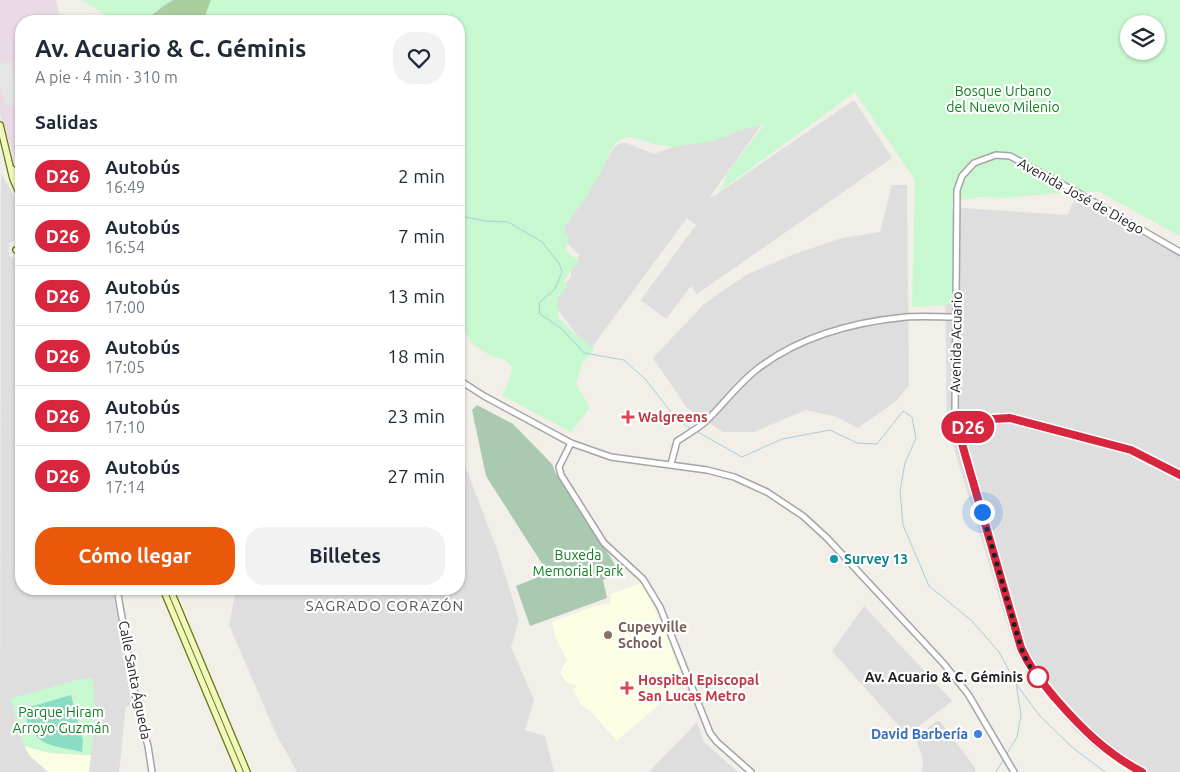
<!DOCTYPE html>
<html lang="es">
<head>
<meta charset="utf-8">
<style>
	:root { --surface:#fff; --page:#f2f2f3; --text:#1f2937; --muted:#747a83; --line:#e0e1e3; --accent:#ea580c }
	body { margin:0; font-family:Ubuntu,sans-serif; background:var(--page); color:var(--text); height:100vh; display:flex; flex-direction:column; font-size:19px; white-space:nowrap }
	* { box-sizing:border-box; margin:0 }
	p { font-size:16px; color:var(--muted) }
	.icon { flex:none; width:28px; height:28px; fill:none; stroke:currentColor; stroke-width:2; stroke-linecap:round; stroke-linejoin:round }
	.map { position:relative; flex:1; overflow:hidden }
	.drawer { position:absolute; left:15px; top:15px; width:450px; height:580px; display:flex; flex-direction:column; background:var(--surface); border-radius:20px; box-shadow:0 1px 4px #0004 }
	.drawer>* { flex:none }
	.badge { padding:0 10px; border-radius:16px; font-size:18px; line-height:32px }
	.tools { position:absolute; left:1120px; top:15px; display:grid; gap:10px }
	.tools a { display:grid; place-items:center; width:45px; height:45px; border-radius:50%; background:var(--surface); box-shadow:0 1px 4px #0004; font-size:25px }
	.you { position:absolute; width:25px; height:25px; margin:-12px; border:4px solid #fff; border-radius:50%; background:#1a73e8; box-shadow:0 0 0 8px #1a73e833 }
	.map>.badge { position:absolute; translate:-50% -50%; box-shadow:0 0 0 2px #fff }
	h2 { padding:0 20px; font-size:19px; line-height:45px }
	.round { display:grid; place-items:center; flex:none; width:52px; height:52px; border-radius:20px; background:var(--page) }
	.summary { display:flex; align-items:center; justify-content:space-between; height:85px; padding:0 20px }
	h1 { font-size:24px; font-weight:700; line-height:38px }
	.action { display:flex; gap:10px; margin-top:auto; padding:10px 20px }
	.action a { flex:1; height:58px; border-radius:20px; background:var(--accent); color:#fff; font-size:20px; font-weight:700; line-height:58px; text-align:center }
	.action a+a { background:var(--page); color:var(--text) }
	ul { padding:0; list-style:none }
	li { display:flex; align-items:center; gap:15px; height:60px; padding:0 20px; border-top:1px solid var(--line) }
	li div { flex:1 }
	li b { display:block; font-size:19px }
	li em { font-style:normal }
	li .badge { min-width:55px; font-weight:700; text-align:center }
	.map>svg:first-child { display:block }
	.residential { fill:#dfdede }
	.industrial { fill:#eadae6 }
	.education { fill:#fcfee4 }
	.forest { fill:#a9cf9e }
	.cemetery { fill:#aac9b1 }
	.park { fill:#c8f8cf; fill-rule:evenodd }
	.pitch { fill:#8adcc3 }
	.parking { fill:#e5e5e5 }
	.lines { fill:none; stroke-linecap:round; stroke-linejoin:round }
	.stream { stroke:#aacddd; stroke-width:1 }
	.tertiary-casing { stroke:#a5a5a5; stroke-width:8 }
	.secondary-casing { stroke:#637709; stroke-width:8 }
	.tertiary { stroke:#fff; stroke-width:5 }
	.secondary { stroke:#f1f8bf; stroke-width:5.5 }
	.line-casing { stroke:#fff; stroke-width:11 }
	.line { stroke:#d7263d; stroke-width:8 }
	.walk { stroke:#212121; stroke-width:5; stroke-dasharray:0 9 }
	.health-dot { fill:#e0444e; stroke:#fff; stroke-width:2 }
	.culture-dot { fill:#0f9aa8; stroke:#fff; stroke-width:2 }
	.education-dot { fill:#8d6e63; stroke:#fff; stroke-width:2 }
	.stop-dot { fill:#fff; stroke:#d7263d; stroke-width:2.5 }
	.shop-dot { fill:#3f7fe0; stroke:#fff; stroke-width:2 }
	.labels { text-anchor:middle; stroke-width:4.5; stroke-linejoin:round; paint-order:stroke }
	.park-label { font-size:14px; fill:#107e21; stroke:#fff }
	.street-label { font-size:14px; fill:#212121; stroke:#fff }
	.health-label { font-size:14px; font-weight:bold; fill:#be3a42; stroke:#fff; text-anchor:start }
	.culture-label { font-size:14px; font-weight:bold; fill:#0d838f; stroke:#fff; text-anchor:start }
	.education-label { font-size:14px; font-weight:bold; fill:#785e54; stroke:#fff; text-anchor:start }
	.stop-label { font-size:14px; font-weight:bold; fill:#212121; stroke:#fff; text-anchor:end }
	.shop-label { font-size:14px; font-weight:bold; fill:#366cbe; stroke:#fff; text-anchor:end }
	.neighbourhood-label { font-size:15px; letter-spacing:1px; fill:#545454; stroke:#fff }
</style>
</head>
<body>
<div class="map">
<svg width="1180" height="772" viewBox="0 0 1180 772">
	<rect width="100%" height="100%" fill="#f1efe8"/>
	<!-- residential -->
	<g class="residential">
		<polygon points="854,100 892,158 697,294 691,286 666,319 643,302 640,301 696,225 687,218 589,351 556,307 556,295 571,277 571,268 580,255 565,242 564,228 593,183 613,149 620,143 626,143 654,154 674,147 728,136 736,128 763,123 709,198 717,194"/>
		<polygon points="1,173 21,208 21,238 9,243 9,256 21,260 21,589 112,589 124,650 131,706 126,706 119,772 0,772"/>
		<polygon points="892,185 907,185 909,386 896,401 858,428 837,417 806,410 754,432 723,432 687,408 653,358 704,304 746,275 792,255 842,238 880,232"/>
		<polygon points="1075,199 1180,256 1180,772 1136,772 1096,749 1075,730 1027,672 1015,650 947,425 944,218 948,212 962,208 1067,215"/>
		<polygon points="459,440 463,460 498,552 519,620 511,647 534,700 525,730 545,736 554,772 297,772 276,734 229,625 236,589 459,589"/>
		<polygon points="864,606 952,701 907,735 832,651"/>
		<polygon points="937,721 940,721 976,769 975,772 922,772 923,764 922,755 915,738"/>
		<polygon points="697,722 704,742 738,772 649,772"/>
	</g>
	<!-- industrial -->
	<polygon class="industrial" points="0,0 56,0 61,21 21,21 21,170 14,157 0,115"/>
	<!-- education -->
	<g class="education">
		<polygon points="642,583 666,633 683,684 617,741 590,711 581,705 573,689 577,686 566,682 560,672 567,660 555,637 552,622 595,606 611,603 611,594"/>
		<polygon points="24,746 50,753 91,755 89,772 48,772 30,756"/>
	</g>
	<!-- forest -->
	<polygon class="forest" points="139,0 252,0 263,21 134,21"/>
	<!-- cemetery -->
	<polygon class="cemetery" points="477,405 513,424 552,464 556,474 611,558 619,573 603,580 607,598 530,626 516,586 548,573 486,476 472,410"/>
	<!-- park -->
	<g class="park">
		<polygon points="81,0 173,0 143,21 115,21"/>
		<path d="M211,0H1180V236L1100,192H1071L1005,198L979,197L952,202L953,302L947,305L912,307L915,180L855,92L720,191L728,172L765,124L738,131L714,141L674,147L654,144L630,137L619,140L611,149L599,177L590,188L588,195L563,229L569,237L565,250L579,261L570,271L564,282L568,286L557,298L559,318L577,336L594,348L592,352L582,363L576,384L588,404L589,409L571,432L502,395L510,378L513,367L503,359L493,357L472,344L459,319V21H203ZM1129,24H1156V51H1129Z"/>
		<polygon points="93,678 95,717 91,755 50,753 24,746 11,700 12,698 81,679"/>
	</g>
	<!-- pitch -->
	<path class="pitch" d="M71,695L83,740L82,752C47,744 34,747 23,709Z"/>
	<!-- parking -->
	<polygon class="parking" points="8,62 12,63 18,95 21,96 21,104 5,106 0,83 0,64"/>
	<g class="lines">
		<!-- stream -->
		<g class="stream">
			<polyline points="149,21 162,7 174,0"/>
			<polyline points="459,216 486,221 508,222 542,242 559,263 562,272 555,289 539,303 540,314 561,328 584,353 624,360 646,380 678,421 692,429"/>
			<polyline points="696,431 742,457 782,439 830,430 857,443 877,444 903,411 912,417 916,438 905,463 900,491 903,525 929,586 972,621 999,652 1016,683 1021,715 1017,737 1006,755"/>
			<polyline points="1016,684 1039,715 1073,748 1105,772"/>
			<polyline points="996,772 1004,759"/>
		</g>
		<!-- tertiary casing -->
		<g class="tertiary-casing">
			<g id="tertiary">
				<polyline points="459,380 484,396 571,443 611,457 707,470 734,477 767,492 803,516 827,538 944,664 968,694 1014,772"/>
				<polyline points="957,430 993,419 1010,418 1131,450 1180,475"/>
				<polyline points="571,443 559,467 561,475 604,543 643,579 660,607 710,733 717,742 751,772"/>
				<path d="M671,464L677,441C686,435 697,429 705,422C723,405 736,386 756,370C798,337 854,322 906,317C922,316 939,317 956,317"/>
				<polyline points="117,589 138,711 148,746 152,772"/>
				<path d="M1142,772C1107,754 1081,728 1055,698C1041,681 1030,668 1021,648L957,430L955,414L957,190L962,176L974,163L996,155L1010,156L1078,193L1180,252"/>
			</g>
		</g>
		<!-- secondary casing -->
		<g class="secondary-casing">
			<g id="secondary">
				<polyline points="0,125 13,179 21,197"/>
				<polyline points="12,169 21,181"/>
				<polyline points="16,250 21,247"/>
				<polyline points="163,589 240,772"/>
				<polyline points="170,589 247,772"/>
			</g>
		</g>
		<!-- tertiary -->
		<use href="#tertiary" class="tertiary"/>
		<!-- secondary -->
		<use href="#secondary" class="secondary"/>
	</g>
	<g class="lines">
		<!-- line casing -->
		<g class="line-casing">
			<path id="line" d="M1142,772C1107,754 1081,728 1055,698C1041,681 1030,668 1021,648L958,430L993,419L1010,418L1131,450L1180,475"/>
		</g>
		<!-- line -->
		<use href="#line" class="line"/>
		<!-- walk -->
		<polyline class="walk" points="982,512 1021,648 1028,664 1044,684 1038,677"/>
	</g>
	<!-- markers -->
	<g class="health-dot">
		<path d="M625.5 409.5h5v5h5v5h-5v5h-5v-5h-5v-5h5z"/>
		<path d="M624.5 680.5h5v5h5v5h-5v5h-5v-5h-5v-5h5z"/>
	</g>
	<circle class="culture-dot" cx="834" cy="559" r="5"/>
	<circle class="education-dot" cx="608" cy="635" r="5"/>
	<circle class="stop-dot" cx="1038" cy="677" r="10"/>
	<circle class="shop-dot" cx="978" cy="734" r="5"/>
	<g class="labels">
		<!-- park labels -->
		<g class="park-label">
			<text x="1003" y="96">Bosque Urbano<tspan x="1003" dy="16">del Nuevo Milenio</tspan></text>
			<text x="578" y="560">Buxeda<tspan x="578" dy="16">Memorial Park</tspan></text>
			<text x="61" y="717">Parque Hiram<tspan x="61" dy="16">Arroyo Guzmán</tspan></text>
		</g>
		<!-- street labels -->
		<g class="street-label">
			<text transform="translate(1081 196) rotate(29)" y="5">Avenida José de Diego</text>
			<text transform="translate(956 342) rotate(-89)" y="5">Avenida Acuario</text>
			<text transform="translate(135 680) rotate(79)" y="5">Calle Santa Águeda</text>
		</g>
		<!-- health labels -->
		<g class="health-label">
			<text x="638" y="422">Walgreens</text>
			<text x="638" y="685">Hospital Episcopal<tspan x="638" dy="16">San Lucas Metro</tspan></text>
		</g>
		<!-- culture labels -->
		<g class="culture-label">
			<text x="844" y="564">Survey 13</text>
		</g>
		<!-- education labels -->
		<g class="education-label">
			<text x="618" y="632">Cupeyville<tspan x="618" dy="16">School</tspan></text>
		</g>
		<!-- stop labels -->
		<g class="stop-label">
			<text x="1023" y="682">Av. Acuario &amp; C. Géminis</text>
		</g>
		<!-- shop labels -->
		<g class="shop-label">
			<text x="968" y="739">David Barbería</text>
		</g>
		<!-- neighbourhood labels -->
		<g class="neighbourhood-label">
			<text x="385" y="611">SAGRADO CORAZÓN</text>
		</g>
	</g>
</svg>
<div class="tools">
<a><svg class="icon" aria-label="layers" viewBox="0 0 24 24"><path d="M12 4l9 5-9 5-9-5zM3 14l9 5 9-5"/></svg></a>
</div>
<div class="you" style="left:982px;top:512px"></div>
<b class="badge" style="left:968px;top:427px;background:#d7263d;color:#fff">D26</b>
<section class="drawer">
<div class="summary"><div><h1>Av. Acuario &amp; C. Géminis</h1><p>A pie · 4 min · 310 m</p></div><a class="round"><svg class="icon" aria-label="heart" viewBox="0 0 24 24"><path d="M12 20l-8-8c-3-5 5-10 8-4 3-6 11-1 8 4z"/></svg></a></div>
<h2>Salidas</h2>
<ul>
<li><span class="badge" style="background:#d7263d;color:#fff">D26</span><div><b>Autobús</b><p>16:49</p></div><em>2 min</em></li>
<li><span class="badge" style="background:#d7263d;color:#fff">D26</span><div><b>Autobús</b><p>16:54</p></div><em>7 min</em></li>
<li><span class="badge" style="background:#d7263d;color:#fff">D26</span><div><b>Autobús</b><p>17:00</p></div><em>13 min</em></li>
<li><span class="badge" style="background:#d7263d;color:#fff">D26</span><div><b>Autobús</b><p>17:05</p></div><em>18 min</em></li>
<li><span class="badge" style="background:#d7263d;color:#fff">D26</span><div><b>Autobús</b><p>17:10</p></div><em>23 min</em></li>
<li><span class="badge" style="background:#d7263d;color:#fff">D26</span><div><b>Autobús</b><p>17:14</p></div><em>27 min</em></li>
</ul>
<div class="action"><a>Cómo llegar</a><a>Billetes</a></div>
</section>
</div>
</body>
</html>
